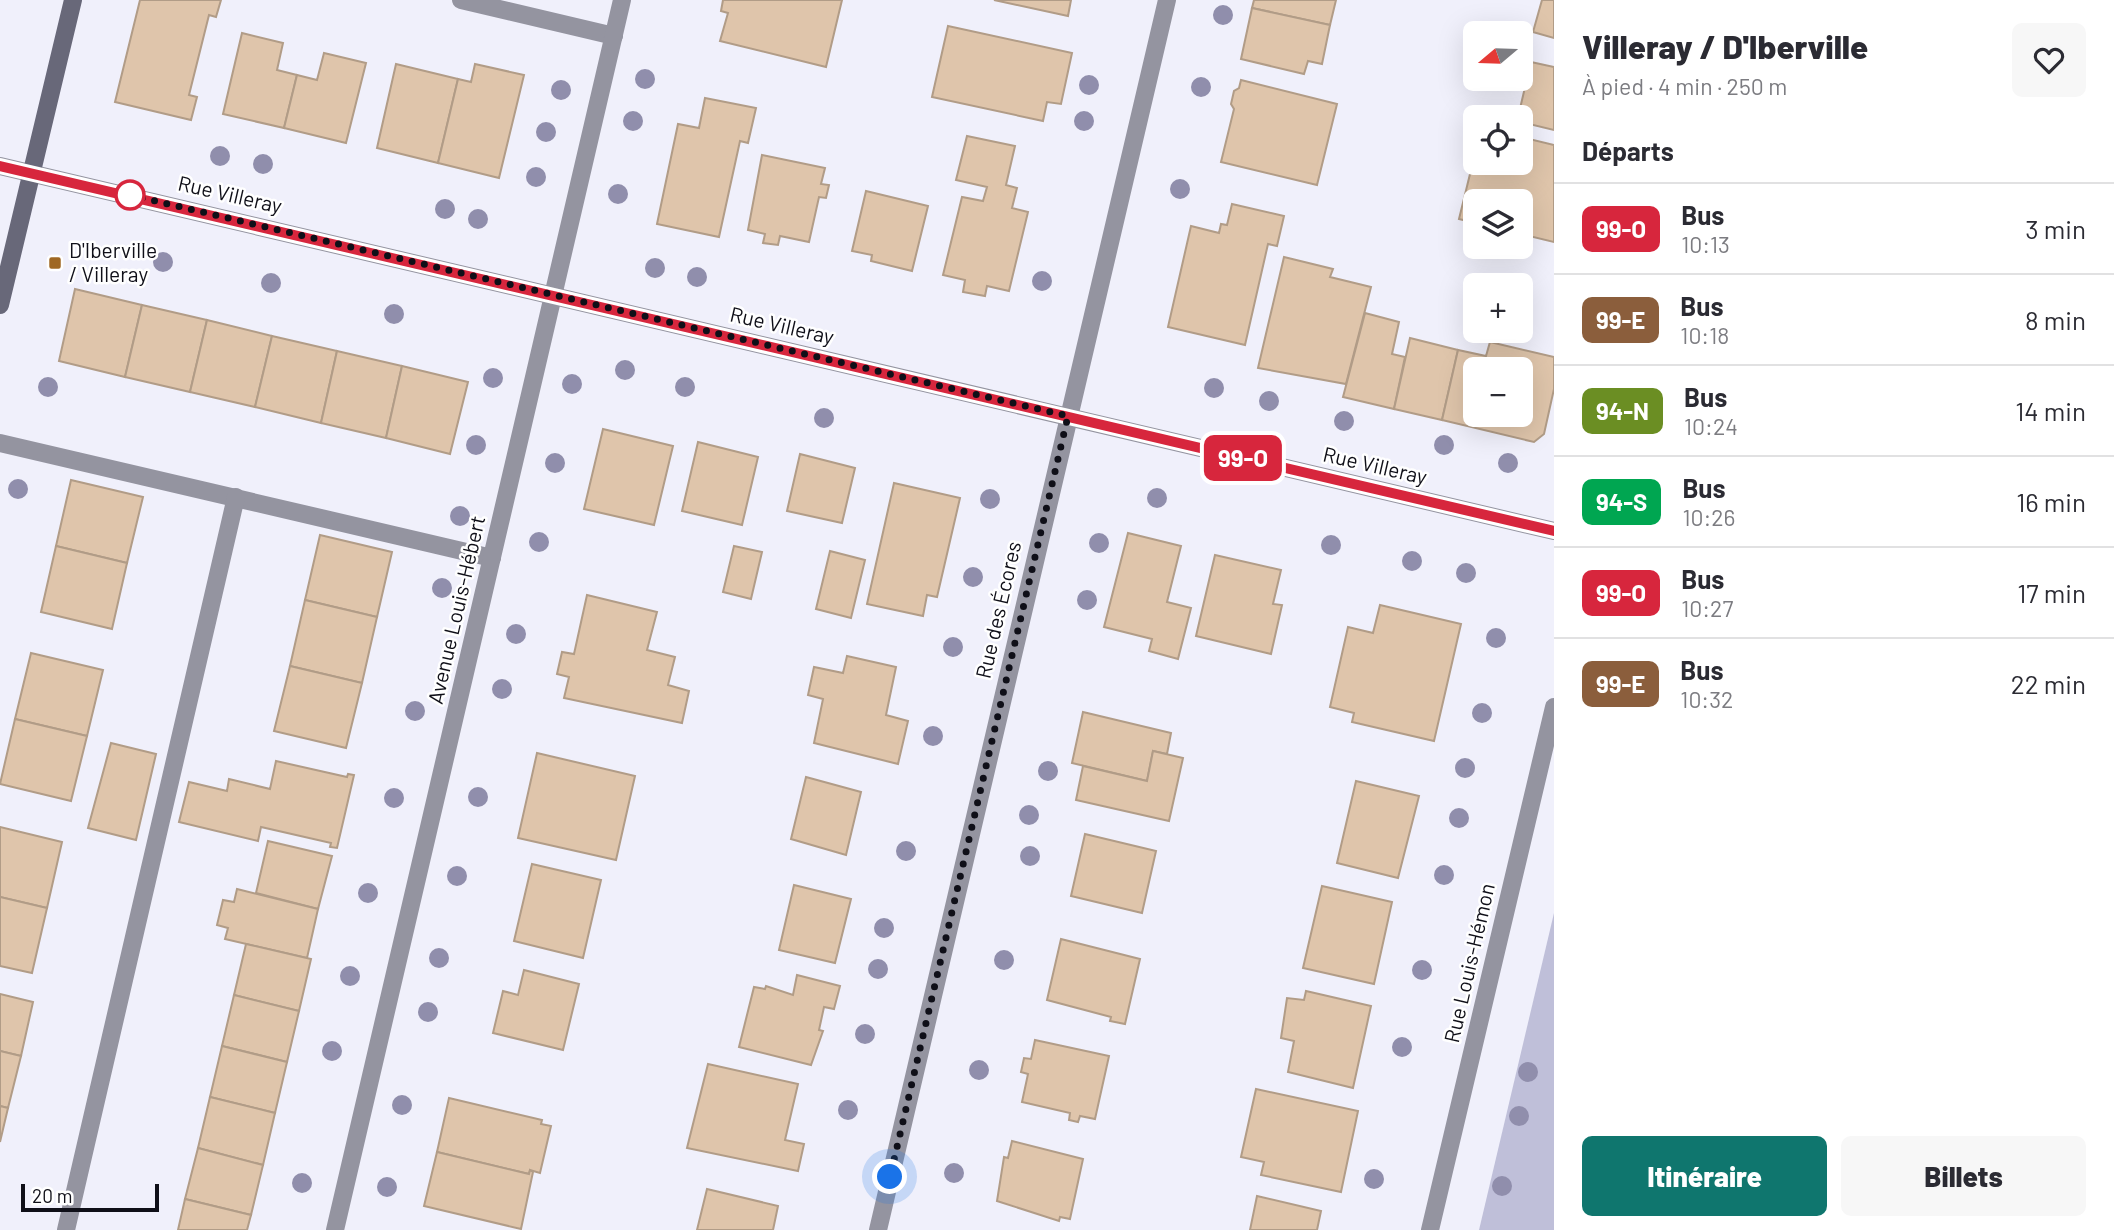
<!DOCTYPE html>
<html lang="fr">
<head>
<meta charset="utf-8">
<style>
	:root { --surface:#fff; --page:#f7f7f7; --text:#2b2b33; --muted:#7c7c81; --line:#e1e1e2; --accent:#0f766e }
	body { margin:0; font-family:Barlow,sans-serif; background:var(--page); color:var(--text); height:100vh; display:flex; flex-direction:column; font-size:26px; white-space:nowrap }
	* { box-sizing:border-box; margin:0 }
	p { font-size:23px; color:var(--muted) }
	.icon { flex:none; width:38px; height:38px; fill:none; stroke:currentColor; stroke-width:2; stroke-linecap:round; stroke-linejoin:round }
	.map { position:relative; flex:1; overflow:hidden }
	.side { display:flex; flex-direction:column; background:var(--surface); width:560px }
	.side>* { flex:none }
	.badge { padding:0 14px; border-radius:10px; font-size:24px; line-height:46px }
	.needle { width:46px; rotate:251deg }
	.fabs { position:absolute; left:1463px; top:21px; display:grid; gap:14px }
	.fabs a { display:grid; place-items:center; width:70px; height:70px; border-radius:10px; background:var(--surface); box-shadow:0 7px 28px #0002; font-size:35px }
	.scale { position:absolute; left:21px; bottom:18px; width:138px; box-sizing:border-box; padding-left:7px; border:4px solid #0f0f18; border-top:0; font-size:19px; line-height:24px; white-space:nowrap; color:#0f0f18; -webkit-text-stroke:5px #fff; paint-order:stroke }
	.you { position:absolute; width:35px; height:35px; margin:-18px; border:5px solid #fff; border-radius:50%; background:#1a73e8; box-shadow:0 0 0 10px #1a73e833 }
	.map>.badge { position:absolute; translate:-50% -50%; box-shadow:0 0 0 4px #fff }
	h2 { padding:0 28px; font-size:26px; line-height:63px }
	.round { display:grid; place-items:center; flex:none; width:74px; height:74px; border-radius:10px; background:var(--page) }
	.headline { display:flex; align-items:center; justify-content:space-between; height:119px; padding:0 28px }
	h1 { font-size:33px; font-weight:800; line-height:52px }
	.cta { display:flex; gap:14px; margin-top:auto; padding:14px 28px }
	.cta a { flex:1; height:80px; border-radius:10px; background:var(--accent); color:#fff; font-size:28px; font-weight:800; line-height:80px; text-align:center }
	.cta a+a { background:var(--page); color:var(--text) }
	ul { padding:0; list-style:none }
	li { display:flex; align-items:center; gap:21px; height:91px; padding:0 28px; border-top:2px solid var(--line) }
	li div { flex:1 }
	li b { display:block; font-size:26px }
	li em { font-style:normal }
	li .badge { min-width:77px; font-weight:700; text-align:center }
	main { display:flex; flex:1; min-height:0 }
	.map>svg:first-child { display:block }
	.green { fill:#bfbfd9 }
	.building { fill:#dfc5ab; stroke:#b19c87; stroke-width:2; fill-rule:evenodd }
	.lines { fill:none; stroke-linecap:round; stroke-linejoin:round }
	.service { stroke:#9494a0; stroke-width:18 }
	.minor { stroke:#9494a0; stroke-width:18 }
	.tertiary { stroke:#9494a0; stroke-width:18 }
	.secondary { stroke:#686879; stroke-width:18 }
	.tree { fill:#908eac }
	.line-casing { stroke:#fff; stroke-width:16 }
	.line { stroke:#d7263d; stroke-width:10 }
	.walk { stroke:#0f0f18; stroke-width:7; stroke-dasharray:0 12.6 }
	.stop-dot { fill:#fff; stroke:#d7263d; stroke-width:3.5 }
	.poi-dot { fill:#9f6723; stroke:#fff; stroke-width:2.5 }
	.labels { text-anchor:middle; stroke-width:5; stroke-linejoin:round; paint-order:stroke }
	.street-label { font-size:21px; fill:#0f0f18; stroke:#fff }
	.poi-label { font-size:21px; fill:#0f0f18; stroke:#fff; text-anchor:start }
</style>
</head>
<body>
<main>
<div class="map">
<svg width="1554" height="1230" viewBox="0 0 1554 1230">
	<rect width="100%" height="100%" fill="#f0f0fb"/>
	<!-- green -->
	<polygon class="green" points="1554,913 1554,1230 1479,1230"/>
	<!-- building -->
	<g class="building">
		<polygon points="140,0 221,0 216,17 209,15 189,95 197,97 191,120 115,102"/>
		<polygon points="723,0 842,0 826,67 720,41 728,13 721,11"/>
		<polygon points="994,0 1071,0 1068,16"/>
		<polygon points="1254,0 1336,0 1330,25 1252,8"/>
		<polygon points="1542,0 1554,0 1554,38 1533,32"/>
		<polygon points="1252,8 1330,25 1322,64 1308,61 1304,74 1241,59"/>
		<polygon points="948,26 1072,53 1061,104 1047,102 1043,121 932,97"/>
		<polygon points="242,33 283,43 277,70 297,75 284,128 223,114"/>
		<polygon points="324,53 366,63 346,143 284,128 297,75 317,80"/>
		<polygon points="1531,62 1554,67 1554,130 1521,122 1518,117"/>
		<polygon points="396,64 458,79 438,163 377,148"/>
		<polygon points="475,64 524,75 499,178 438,163 458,79 471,82"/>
		<polygon points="1241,80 1337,104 1317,185 1221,162 1234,109 1231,104 1234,91 1239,88"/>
		<polygon points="705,98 756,108 748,143 740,141 719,237 657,224 678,124 699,128"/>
		<polygon points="967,136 1015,146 1006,185 1017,188 1012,208 1028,212 1009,291 987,286 985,296 963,292 965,280 943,275 962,197 983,201 987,187 956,180"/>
		<polygon points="1521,137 1554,145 1554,242 1521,234 1521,201 1475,201 1475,223 1459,219 1471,170 1482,172 1484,163 1521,163"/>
		<polygon points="762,155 825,168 821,184 829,185 826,198 819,197 809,242 780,236 778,245 763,243 765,234 748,230"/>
		<polygon points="866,191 928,206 912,271 871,261 872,255 852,251"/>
		<polygon points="1232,204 1284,216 1277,246 1268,244 1245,345 1168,327 1191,226 1219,233 1221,224 1227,225"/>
		<polygon points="1284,257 1333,269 1330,277 1371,287 1346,384 1258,368"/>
		<polygon points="75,289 142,305 125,377 59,361"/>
		<polygon points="142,305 207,320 190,392 125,377"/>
		<polygon points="1365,313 1399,322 1392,354 1405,357 1394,409 1343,397"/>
		<polygon points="207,320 272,336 255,407 190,392"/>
		<polygon points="272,336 337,351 321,423 255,407"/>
		<polygon points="1410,338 1458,350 1442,420 1394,409"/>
		<path d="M1490,342L1554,357V389L1544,434L1534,442L1442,420L1458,350L1486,356ZM1475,369H1521V415H1475Z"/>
		<polygon points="337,351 402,366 386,438 321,423"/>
		<polygon points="402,366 468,382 450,454 386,438"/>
		<polygon points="603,429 673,446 654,525 584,509"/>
		<polygon points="698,442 758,457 742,525 682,511"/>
		<polygon points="800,454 855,468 842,523 787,511"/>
		<polygon points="71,480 143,497 127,563 56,546"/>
		<polygon points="894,483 960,498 937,597 927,595 923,616 867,604"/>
		<polygon points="1128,533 1181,546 1167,602 1191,608 1178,659 1149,651 1152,639 1104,627"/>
		<polygon points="320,535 392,552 377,617 305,600"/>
		<polygon points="56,546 127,563 112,629 41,612"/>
		<polygon points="734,546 762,552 751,599 723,592"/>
		<polygon points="830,551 865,560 851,618 816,609"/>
		<polygon points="1215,555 1281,570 1273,604 1282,605 1271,654 1196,636"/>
		<polygon points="587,595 657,612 647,650 675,657 668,685 689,691 682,723 564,698 569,677 557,674 562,652 574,654"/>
		<polygon points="305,600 377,617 362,683 290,666"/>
		<polygon points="1380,605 1461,624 1434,741 1352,722 1354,713 1330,707 1348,627 1373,633"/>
		<polygon points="31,653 103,670 87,736 15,719"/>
		<polygon points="847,656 896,667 886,715 908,721 898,764 814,743 823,699 808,695 814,667 843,673"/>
		<polygon points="290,666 362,683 346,748 274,731"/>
		<polygon points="1083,712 1171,733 1167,754 1153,751 1147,781 1072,763"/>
		<polygon points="15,719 87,736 71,801 0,784"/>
		<polygon points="111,743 156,754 136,840 88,828"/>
		<polygon points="1153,751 1183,758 1169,821 1076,800 1083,766 1147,781"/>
		<polygon points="537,753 635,776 616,860 518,838"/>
		<polygon points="276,761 347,777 348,774 354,775 337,848 330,847 331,843 261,827 258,841 179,822 189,782 227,791 229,779 270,789"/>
		<polygon points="806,777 861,792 846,855 791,839"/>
		<polygon points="1356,781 1419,796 1398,878 1337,863"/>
		<polygon points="0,827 62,842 47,908 0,897"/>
		<polygon points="1085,834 1156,851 1142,913 1071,896"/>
		<polygon points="268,841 332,856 318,909 256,893"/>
		<polygon points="532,864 601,880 583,958 514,941"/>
		<polygon points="794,885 851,899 835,963 779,950"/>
		<polygon points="1322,886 1392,902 1374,984 1303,968"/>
		<polygon points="237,889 318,909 307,958 225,939 228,928 217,925 223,900 234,902"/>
		<polygon points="0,897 47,908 32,973 0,966"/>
		<polygon points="1061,939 1140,959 1125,1024 1110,1021 1111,1017 1047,1000"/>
		<polygon points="246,944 311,959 299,1011 234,995"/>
		<polygon points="524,970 579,984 563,1050 493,1033 503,991 518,995"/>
		<polygon points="797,975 840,986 834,1009 824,1007 819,1030 823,1031 811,1065 739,1047 754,987 765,989 766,986 793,995"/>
		<polygon points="1306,991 1371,1006 1353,1088 1288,1072 1294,1041 1281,1038 1287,998 1304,1000"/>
		<polygon points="0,994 33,1002 21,1056 0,1051"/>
		<polygon points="234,995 299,1011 287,1062 222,1046"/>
		<polygon points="1035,1040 1109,1056 1095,1119 1080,1116 1078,1122 1069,1120 1070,1113 1022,1102 1028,1074 1021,1072 1024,1058 1031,1059"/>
		<polygon points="222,1046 287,1062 275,1113 210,1097"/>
		<polygon points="0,1051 21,1056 8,1108 0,1106"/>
		<polygon points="708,1064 798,1084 785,1140 804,1144 798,1171 687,1148"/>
		<polygon points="1256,1089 1358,1111 1341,1192 1261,1175 1264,1162 1241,1157"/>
		<polygon points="210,1097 275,1113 263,1165 198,1148"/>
		<polygon points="449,1098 542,1120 541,1124 551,1126 540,1173 530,1170 529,1174 437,1152"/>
		<polygon points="0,1106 8,1108 0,1142"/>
		<polygon points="1012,1141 1083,1159 1070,1219 1060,1217 1059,1221 997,1201 1004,1157 1008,1158"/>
		<polygon points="198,1148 263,1165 251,1215 185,1199"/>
		<polygon points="437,1152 529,1174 530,1170 533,1172 521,1229 424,1206"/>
		<polygon points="707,1189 778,1206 773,1230 697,1230"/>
		<polygon points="1257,1196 1321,1211 1317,1230 1250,1230"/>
		<polygon points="185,1199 251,1215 247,1230 178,1230"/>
	</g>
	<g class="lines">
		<!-- service -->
		<g class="service">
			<polyline points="461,0 614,36"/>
			<polyline points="0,443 492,558"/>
			<polyline points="66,1230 236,497"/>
		</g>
		<!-- minor -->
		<g class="minor">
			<polyline points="335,1230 622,0"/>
			<polyline points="878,1230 1167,0"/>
			<polyline points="1430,1230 1554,707"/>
		</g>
		<!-- tertiary -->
		<polyline class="tertiary" points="0,166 1554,531"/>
		<!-- secondary -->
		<polyline class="secondary" points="0,305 73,0"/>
	</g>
	<!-- trees -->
	<g class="tree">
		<circle cx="1223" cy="15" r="10"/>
		<circle cx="645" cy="79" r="10"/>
		<circle cx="1089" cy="85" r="10"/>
		<circle cx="1201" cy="87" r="10"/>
		<circle cx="561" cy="90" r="10"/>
		<circle cx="633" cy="121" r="10"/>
		<circle cx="1084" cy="121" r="10"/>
		<circle cx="546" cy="132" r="10"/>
		<circle cx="220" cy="156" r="10"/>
		<circle cx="263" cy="164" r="10"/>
		<circle cx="536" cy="177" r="10"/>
		<circle cx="1180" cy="189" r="10"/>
		<circle cx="618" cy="194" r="10"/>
		<circle cx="445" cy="209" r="10"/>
		<circle cx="478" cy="219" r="10"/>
		<circle cx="163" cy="262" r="10"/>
		<circle cx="655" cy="268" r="10"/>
		<circle cx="697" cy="277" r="10"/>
		<circle cx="1042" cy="281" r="10"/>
		<circle cx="271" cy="283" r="10"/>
		<circle cx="394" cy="314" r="10"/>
		<circle cx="625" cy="370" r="10"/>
		<circle cx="493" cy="378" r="10"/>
		<circle cx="572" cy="384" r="10"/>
		<circle cx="48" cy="387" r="10"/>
		<circle cx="685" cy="387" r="10"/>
		<circle cx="1214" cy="388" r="10"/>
		<circle cx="1269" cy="401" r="10"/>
		<circle cx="824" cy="418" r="10"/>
		<circle cx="1344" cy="421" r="10"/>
		<circle cx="476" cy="445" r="10"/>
		<circle cx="1444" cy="445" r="10"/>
		<circle cx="555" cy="463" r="10"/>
		<circle cx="1508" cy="463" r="10"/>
		<circle cx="18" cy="489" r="10"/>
		<circle cx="1157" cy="498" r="10"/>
		<circle cx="990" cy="499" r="10"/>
		<circle cx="460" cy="516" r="10"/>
		<circle cx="539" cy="542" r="10"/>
		<circle cx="1099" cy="543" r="10"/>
		<circle cx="1331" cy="545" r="10"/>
		<circle cx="1412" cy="561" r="10"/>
		<circle cx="1466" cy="573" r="10"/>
		<circle cx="973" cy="577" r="10"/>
		<circle cx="442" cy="588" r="10"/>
		<circle cx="1087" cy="600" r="10"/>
		<circle cx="516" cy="634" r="10"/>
		<circle cx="1496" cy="638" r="10"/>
		<circle cx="953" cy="647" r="10"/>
		<circle cx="502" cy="689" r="10"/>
		<circle cx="415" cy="711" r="10"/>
		<circle cx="1482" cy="713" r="10"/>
		<circle cx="933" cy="736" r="10"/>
		<circle cx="1465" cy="768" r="10"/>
		<circle cx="1048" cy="771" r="10"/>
		<circle cx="478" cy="797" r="10"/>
		<circle cx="394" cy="798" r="10"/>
		<circle cx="1029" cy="815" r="10"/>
		<circle cx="1459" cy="818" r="10"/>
		<circle cx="906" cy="851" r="10"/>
		<circle cx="1030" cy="856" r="10"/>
		<circle cx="1444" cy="875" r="10"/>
		<circle cx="457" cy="876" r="10"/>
		<circle cx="368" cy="893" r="10"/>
		<circle cx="884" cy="928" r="10"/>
		<circle cx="439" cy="958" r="10"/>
		<circle cx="1004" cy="960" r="10"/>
		<circle cx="878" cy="969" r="10"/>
		<circle cx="1422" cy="970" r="10"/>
		<circle cx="350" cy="976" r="10"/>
		<circle cx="428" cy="1012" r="10"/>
		<circle cx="865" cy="1034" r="10"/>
		<circle cx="1402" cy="1047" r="10"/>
		<circle cx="332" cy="1051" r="10"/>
		<circle cx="979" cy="1070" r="10"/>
		<circle cx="1528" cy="1072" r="10"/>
		<circle cx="402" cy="1105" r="10"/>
		<circle cx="848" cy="1110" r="10"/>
		<circle cx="1519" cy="1116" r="10"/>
		<circle cx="954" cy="1173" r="10"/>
		<circle cx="1374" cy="1179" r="10"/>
		<circle cx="302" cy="1183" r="10"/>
		<circle cx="1502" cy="1186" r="10"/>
		<circle cx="387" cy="1187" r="10"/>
	</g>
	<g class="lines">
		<!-- line casing -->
		<g class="line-casing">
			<polyline id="line" points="0,166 1554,531"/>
		</g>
		<!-- line -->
		<use href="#line" class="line"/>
		<!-- walk -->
		<polyline class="walk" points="130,195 1068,416 890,1177"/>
	</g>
	<!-- markers -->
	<circle class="stop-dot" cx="130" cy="195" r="14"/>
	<rect class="poi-dot" x="48" y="256" width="14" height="14" rx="3.5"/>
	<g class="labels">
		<!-- street labels -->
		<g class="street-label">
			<text transform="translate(230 195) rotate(13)" y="7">Rue Villeray</text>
			<text transform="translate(782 326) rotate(13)" y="7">Rue Villeray</text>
			<text transform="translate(1375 466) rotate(13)" y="7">Rue Villeray</text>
			<text transform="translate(457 610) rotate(-77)" y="7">Avenue Louis-Hébert</text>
			<text transform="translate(999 610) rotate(-77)" y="7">Rue des Écores</text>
			<text transform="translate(1470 963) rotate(-77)" y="7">Rue Louis-Hémon</text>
		</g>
		<!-- poi labels -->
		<g class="poi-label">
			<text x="69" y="258">D'Iberville<tspan x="69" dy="24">/ Villeray</tspan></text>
		</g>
	</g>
</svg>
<div class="fabs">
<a><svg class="needle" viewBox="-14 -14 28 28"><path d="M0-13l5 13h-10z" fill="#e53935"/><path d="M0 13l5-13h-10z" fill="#7c7c81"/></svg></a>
<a><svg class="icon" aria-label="locate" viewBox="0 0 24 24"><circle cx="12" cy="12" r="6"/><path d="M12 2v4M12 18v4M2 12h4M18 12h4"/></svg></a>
<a><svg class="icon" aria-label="layers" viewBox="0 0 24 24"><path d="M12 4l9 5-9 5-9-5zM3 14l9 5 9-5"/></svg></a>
<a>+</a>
<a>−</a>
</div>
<div class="scale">20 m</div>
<div class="you" style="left:890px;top:1177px"></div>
<b class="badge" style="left:1243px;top:458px;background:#d7263d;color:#fff">99-O</b>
</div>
<section class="side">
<div class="headline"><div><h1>Villeray / D'Iberville</h1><p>À pied · 4 min · 250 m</p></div><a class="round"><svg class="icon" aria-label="heart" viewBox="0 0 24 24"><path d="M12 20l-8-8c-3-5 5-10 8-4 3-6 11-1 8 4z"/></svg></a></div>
<h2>Départs</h2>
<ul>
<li><span class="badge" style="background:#d7263d;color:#fff">99-O</span><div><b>Bus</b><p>10:13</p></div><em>3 min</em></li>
<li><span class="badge" style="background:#8b5e3c;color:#fff">99-E</span><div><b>Bus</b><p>10:18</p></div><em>8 min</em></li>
<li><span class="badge" style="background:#6b8e23;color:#fff">94-N</span><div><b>Bus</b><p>10:24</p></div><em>14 min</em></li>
<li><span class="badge" style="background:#00a651;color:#fff">94-S</span><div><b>Bus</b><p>10:26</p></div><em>16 min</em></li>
<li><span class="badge" style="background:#d7263d;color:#fff">99-O</span><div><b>Bus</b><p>10:27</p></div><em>17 min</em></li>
<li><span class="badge" style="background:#8b5e3c;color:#fff">99-E</span><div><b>Bus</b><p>10:32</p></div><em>22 min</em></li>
</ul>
<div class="cta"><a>Itinéraire</a><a>Billets</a></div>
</section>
</main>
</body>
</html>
